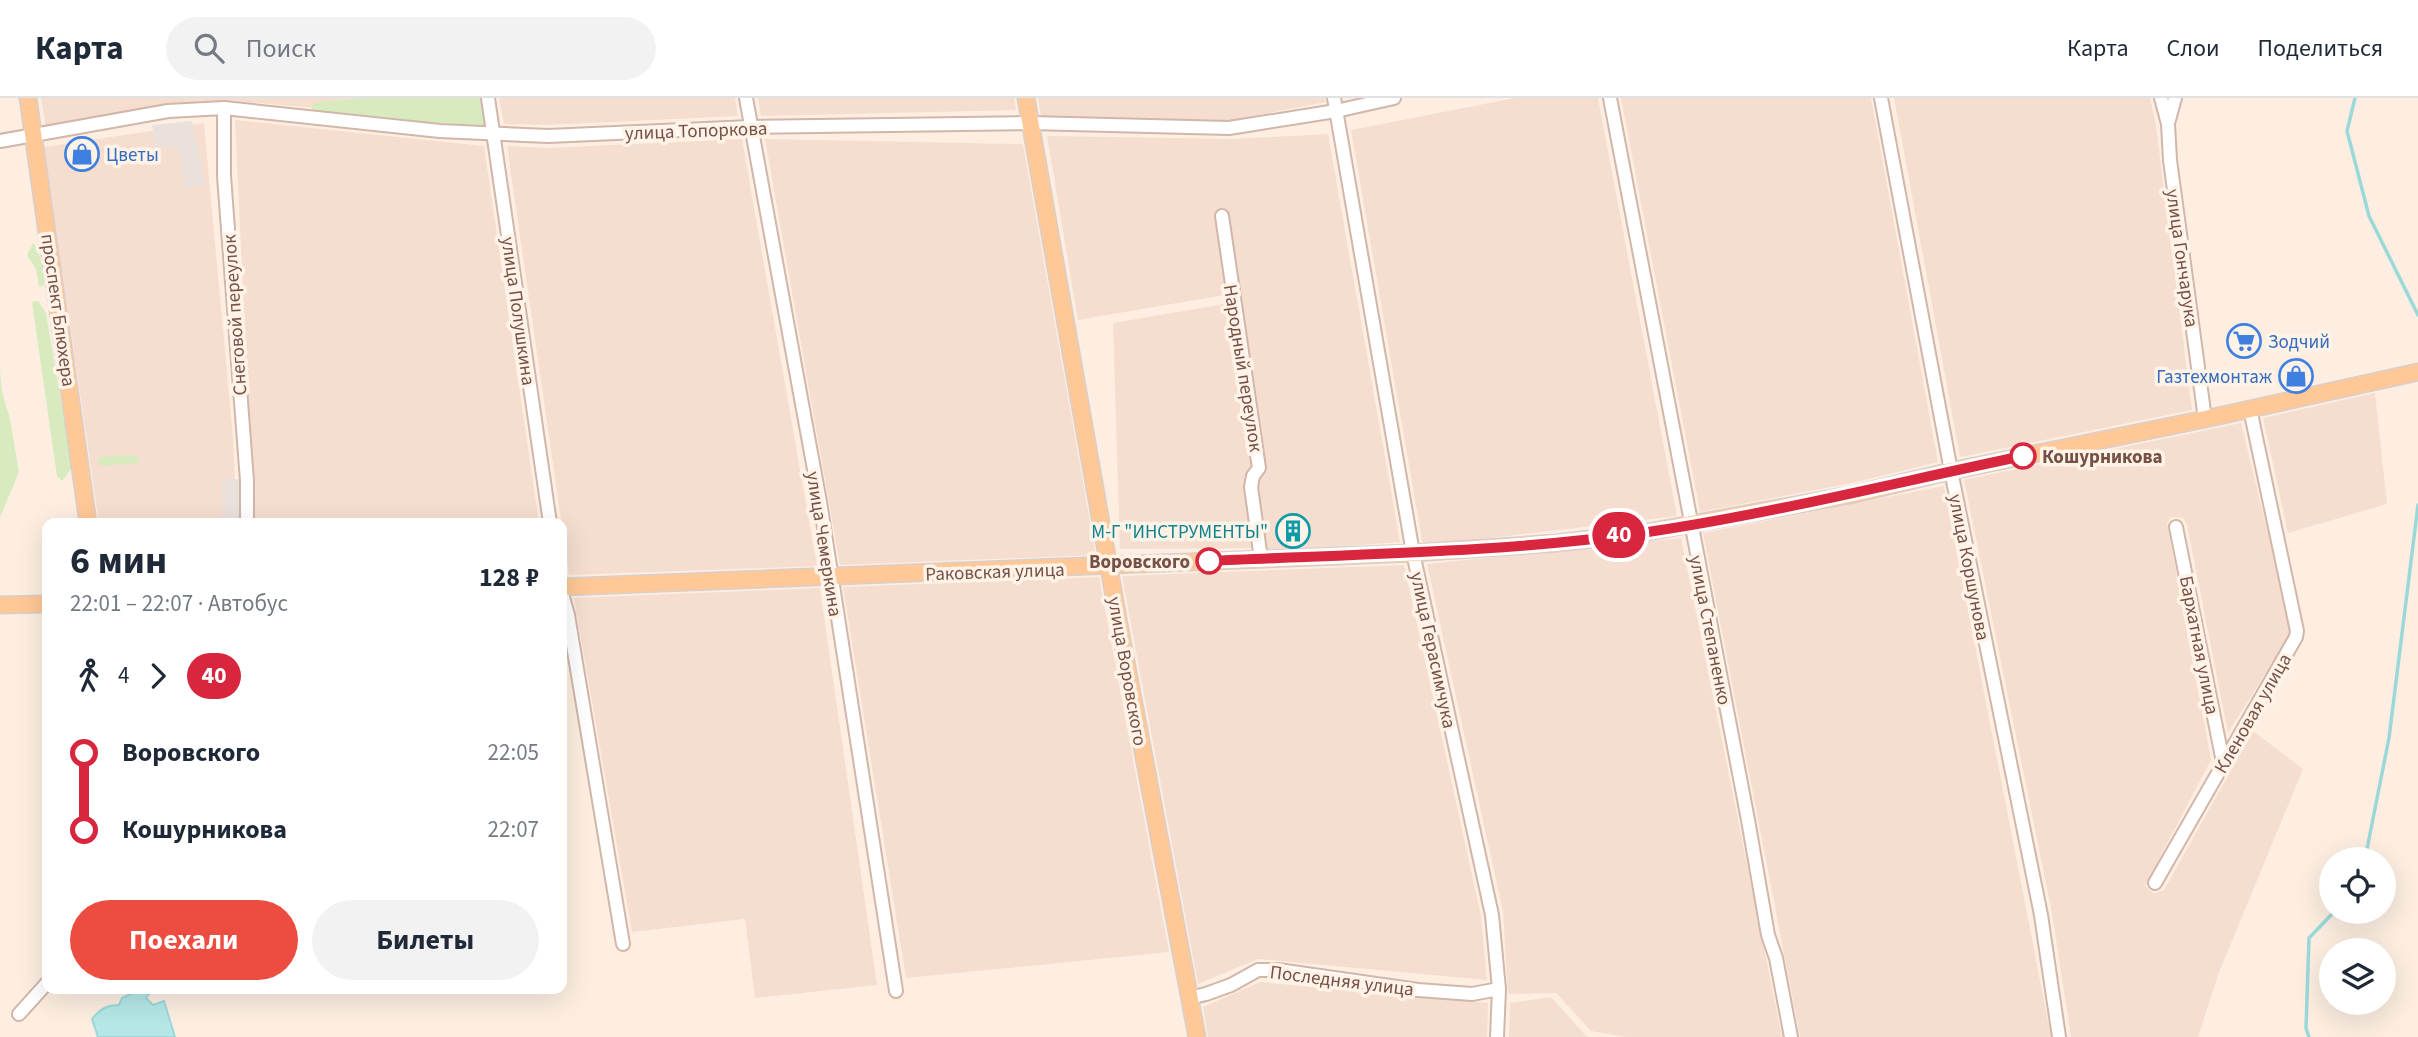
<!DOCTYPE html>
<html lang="ru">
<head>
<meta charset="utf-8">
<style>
	:root { --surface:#fff; --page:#f2f2f3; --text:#1f2937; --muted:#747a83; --line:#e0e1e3; --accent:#ed4d40 }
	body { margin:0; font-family:"Source Sans 3",sans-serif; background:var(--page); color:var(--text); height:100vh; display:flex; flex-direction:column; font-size:26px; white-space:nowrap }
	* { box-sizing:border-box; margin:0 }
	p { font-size:23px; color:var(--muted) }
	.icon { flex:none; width:38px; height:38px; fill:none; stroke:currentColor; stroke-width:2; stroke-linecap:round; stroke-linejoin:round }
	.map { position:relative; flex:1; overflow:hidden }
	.details { position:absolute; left:42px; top:420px; width:525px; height:476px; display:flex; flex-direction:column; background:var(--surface); border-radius:14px; box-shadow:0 7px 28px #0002 }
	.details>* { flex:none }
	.badge { padding:0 14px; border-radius:23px; font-size:24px; line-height:46px }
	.buttons { position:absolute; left:2319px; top:749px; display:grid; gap:14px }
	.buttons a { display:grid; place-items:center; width:77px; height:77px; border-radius:50%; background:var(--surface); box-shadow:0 7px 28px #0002; font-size:35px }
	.map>.badge { position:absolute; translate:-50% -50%; box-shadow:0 0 0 4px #fff }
	.legs { display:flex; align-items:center; gap:10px; height:77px; padding:0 28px; font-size:23px }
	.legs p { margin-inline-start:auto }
	.summary { display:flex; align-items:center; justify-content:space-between; height:119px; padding:0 28px }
	h1 { font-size:38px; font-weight:700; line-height:52px }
	.primary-button { display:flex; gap:14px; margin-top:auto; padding:14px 28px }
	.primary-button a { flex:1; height:80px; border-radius:42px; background:var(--accent); color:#fff; font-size:28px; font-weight:700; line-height:80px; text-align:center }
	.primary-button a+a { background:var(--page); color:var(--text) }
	ul { padding:0 28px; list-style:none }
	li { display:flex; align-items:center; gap:24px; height:77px; font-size:26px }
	li i { display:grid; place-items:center; width:10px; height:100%; margin:0 9px; background:currentColor }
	li i::after { content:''; width:18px; height:18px; margin:-9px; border:5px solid; border-radius:50%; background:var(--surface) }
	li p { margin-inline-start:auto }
	li:first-child i { background:linear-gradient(#0000 50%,currentColor 0) }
	li:last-child i { background:linear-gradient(currentColor 50%,#0000 0) }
	header { display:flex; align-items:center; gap:42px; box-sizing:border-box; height:98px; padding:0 35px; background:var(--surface); border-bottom:2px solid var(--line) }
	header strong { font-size:33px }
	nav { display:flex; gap:38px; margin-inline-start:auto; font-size:24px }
	.search { width:490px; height:63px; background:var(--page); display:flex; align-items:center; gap:18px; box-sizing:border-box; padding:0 24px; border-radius:38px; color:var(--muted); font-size:26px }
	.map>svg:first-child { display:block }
	.residential { fill:#f5decf }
	.industrial { fill:#ebe1dc }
	.green { fill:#d7ebbf }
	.water { fill:#b5e7e7; stroke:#9bd9d9; stroke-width:2 }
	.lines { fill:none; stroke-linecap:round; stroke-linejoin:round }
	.stream { stroke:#9bd9d9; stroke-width:3.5 }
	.minor-casing { stroke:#d1b6aa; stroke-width:16 }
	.major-casing { stroke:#d8cecb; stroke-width:19 }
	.minor { stroke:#fff; stroke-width:12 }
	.major { stroke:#ffc896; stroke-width:16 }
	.line-1-casing { stroke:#fff; stroke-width:16 }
	.line-1 { stroke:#d7263d; stroke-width:10 }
	.stop-1-dot { fill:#fff; stroke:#d7263d; stroke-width:3.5 }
	.labels { text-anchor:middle; stroke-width:7; stroke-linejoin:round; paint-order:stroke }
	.street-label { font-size:19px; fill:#755147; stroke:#fff3e8 }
	.shop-label { font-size:19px; fill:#366cbe; stroke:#fff3e8; text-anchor:start }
	.stop-label { font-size:19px; font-weight:bold; fill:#755147; stroke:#fff3e8; text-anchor:start }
	.culture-label { font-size:19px; fill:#0d838f; stroke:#fff3e8; text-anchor:end }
</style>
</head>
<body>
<header>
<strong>Карта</strong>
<div class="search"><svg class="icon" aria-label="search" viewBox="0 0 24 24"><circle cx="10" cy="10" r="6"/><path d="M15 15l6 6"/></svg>Поиск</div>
<nav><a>Карта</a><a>Слои</a><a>Поделиться</a></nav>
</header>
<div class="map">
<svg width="2418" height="939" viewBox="0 0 2418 939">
	<rect width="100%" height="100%" fill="#fdeee1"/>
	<!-- residential -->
	<g class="residential">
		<polygon points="41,0 476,0 481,25 227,2 46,30"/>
		<polygon points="499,0 735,0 738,18 548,27 504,26"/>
		<polygon points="758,0 1014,0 1016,12 761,18"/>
		<polygon points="1038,0 1325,0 1326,4 1228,23 1042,24"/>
		<polygon points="1515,0 1598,0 1677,418 1423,448 1351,32"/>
		<polygon points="1621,0 1871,0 1938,364 1852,385 1700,414"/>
		<polygon points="1894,0 2150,0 2156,28 2192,312 1960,359"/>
		<polygon points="235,22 484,48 539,425 254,425"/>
		<polygon points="204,25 233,340 237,425 99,425 44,49"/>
		<polygon points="1328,36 1400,444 1262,454 1257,390 1262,372 1226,112 1222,109 1217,114 1230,196 1078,222 1047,38 1231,41"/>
		<polygon points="742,41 817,468 569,477 507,48 548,50"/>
		<polygon points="765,41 1023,46 1096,457 840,467"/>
		<polygon points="1231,205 1255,367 1254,450 1120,451 1113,225"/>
		<polygon points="2375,295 2387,406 2288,435 2263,320"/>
		<polygon points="2241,325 2292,533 2228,635 2187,427 2183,420 2171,419 2167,425 2211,662 2145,788 2154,796 2164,792 2253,633 2303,671 2218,877 2198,939 2071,939 2052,815 1964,382"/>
		<polygon points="1944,388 2051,939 1800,939 1703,435"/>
		<polygon points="1681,440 1782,939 1626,939 1591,933 1556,895 1508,896 1503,814 1427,466"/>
		<polygon points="1404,467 1481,818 1487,882 1258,861 1198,886 1122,478"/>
		<polygon points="1099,479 1169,854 906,880 843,489"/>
		<polygon points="820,490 877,887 755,900 745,821 632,834 574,500"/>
		<polygon points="1260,884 1488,905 1487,939 1208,939 1203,909"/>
		<polygon points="1551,899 1586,938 1591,939 1509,939 1510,905"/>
	</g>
	<!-- industrial -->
	<g class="industrial">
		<polygon points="192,23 205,87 185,90 178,48 156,51 152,27"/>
		<polygon points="222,381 240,381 240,425 223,425"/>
	</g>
	<!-- green -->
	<g class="green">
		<polygon points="368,0 484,0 484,27 430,25 386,19 311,13 313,6 319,4"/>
		<polygon points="33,145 36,148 47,180 44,187 39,189 36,171 27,157"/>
		<polygon points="38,203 46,215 72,370 62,383 57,378 32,204"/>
		<polygon points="0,273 2,294 10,321 19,374 0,419"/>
		<polygon points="127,357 139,359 139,365 101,368 97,365 100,359"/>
	</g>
	<!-- water -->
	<path class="water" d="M141,891L151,893L146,900L153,907L164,903L175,939H98L92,921C100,911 107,907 119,907L122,900Z"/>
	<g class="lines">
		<!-- stream -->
		<g class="stream">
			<polyline points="2355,0 2347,33 2369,118 2418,217"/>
			<polyline points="2365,761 2389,640 2418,407"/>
			<polyline points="2309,939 2306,930 2309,840 2334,814"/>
		</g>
		<!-- minor casing -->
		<g class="minor-casing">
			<g id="minor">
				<polyline points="488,0 550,425"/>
				<polyline points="746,0 820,404 896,893"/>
				<polyline points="1334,0 1413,455 1492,817 1499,891 1497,939"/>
				<polyline points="1610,0 1748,722 1768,837 1776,860 1791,939"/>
				<polyline points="1881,0 1951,373 2041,817 2059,939"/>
				<polyline points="2161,0 2168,26 2170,62 2205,321"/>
				<polyline points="224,10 224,78 247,383 247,425"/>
				<polyline points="2169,22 2175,0"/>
				<polyline points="0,43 168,13 224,10 440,33 548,38 751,29 1030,25 1229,30 1336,13 1394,0"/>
				<polyline points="1222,118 1259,370 1253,378 1251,389 1261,461"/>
				<polyline points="2176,429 2223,664"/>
				<polyline points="562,496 568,517 623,846"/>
				<polyline points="2155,785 2296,539 2297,533 2250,311"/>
				<polyline points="1189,900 1206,896 1231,887 1258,872 1278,872 1418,892 1472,896 1499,891"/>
				<polyline points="19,916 47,885"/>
			</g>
		</g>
		<!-- major casing -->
		<g class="major-casing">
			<g id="major">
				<polyline points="28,0 88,425"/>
				<polyline points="1026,0 1120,532 1197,939"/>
				<polyline points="562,489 1413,455 1557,445 1648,434 1855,396 1951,373 2205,321 2418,274"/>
				<polyline points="0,507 47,506"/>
			</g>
		</g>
		<!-- minor -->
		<use href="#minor" class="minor"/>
		<!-- major -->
		<use href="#major" class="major"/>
	</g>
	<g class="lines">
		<!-- line-1 casing -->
		<g class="line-1-casing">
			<path id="line-1" d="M1209,463C1355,456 1503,455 1648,434C1775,415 1898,384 2023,358"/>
		</g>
		<!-- line-1 -->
		<use href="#line-1" class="line-1"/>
	</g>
	<!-- icons -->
	<defs>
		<g id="shop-ring" transform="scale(1.75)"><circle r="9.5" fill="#fff3e8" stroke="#3f7fe0" stroke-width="1.5"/><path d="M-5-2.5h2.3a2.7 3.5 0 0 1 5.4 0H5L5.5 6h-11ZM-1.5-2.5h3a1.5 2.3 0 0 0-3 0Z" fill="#3f7fe0"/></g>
		<g id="supermarket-ring" transform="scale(1.75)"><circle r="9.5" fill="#fff3e8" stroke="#3f7fe0" stroke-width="1.5"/><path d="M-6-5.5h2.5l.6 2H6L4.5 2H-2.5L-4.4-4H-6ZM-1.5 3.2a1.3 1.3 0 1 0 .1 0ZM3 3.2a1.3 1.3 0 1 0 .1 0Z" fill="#3f7fe0"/></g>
		<g id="building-ring" transform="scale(1.75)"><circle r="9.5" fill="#fff3e8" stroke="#0f9aa8" stroke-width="1.5"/><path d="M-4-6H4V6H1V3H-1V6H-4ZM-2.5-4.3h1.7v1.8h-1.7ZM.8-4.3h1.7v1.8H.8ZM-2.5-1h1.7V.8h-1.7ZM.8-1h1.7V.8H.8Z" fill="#0f9aa8"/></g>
	</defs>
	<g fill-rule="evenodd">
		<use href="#shop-ring" x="82" y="56"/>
		<use href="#supermarket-ring" x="2244" y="243"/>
		<use href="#shop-ring" x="2296" y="278"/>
		<use href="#building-ring" x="1293" y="433"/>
	</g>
	<!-- markers -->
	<g class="stop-1-dot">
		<circle cx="2023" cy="358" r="12"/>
		<circle cx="1209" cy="463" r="12"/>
	</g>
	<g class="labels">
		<!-- street labels -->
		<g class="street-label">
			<text transform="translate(696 32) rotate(-2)" y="7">улица Топоркова</text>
			<text transform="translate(2183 160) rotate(82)" y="7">улица Гончарука</text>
			<text transform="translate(59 212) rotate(82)" y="7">проспект Блюхера</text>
			<text transform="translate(519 213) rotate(82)" y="7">улица Полушкина</text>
			<text transform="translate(234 217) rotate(-94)" y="7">Снеговой переулок</text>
			<text transform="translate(1244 270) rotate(81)" y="7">Народный переулок</text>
			<text transform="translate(825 446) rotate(81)" y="7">улица Чемеркина</text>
			<text transform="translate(1970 469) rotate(79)" y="7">улица Коршунова</text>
			<text transform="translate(995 473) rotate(-2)" y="7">Раковская улица</text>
			<text transform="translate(1711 532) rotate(79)" y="7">улица Степаненко</text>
			<text transform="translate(2200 547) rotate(79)" y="7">Бархатная улица</text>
			<text transform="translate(1434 552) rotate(78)" y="7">улица Герасимчука</text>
			<text transform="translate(1128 573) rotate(80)" y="7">улица Воровского</text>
			<text transform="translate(2252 615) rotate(-60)" y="7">Кленовая улица</text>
			<text transform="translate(1342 882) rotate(7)" y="7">Последняя улица</text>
		</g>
		<!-- shop labels -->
		<g class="shop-label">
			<text x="106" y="63">Цветы</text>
			<text x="2268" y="250">Зодчий</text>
			<text x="2272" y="285" text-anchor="end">Газтехмонтаж</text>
		</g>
		<!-- stop labels -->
		<g class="stop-label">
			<text x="2042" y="365">Кошурникова</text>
			<text x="1190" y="470" text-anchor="end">Воровского</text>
		</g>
		<!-- culture labels -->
		<g class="culture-label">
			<text x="1268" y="440">М-Г "ИНСТРУМЕНТЫ"</text>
		</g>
	</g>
</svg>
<div class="buttons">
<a><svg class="icon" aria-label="locate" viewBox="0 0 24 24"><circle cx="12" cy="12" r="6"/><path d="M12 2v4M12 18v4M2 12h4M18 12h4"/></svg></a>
<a><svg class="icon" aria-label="layers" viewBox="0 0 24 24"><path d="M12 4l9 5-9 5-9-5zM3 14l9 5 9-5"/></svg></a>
</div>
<b class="badge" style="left:1619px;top:437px;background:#d7263d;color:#fff">40</b>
<section class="details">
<div class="summary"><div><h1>6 мин</h1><p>22:01 – 22:07 · Автобус</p></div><b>128 ₽</b></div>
<div class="legs"><svg class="icon" aria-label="walk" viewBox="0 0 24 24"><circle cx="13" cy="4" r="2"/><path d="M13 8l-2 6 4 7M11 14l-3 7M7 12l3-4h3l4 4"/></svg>4<svg class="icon" aria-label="forward" viewBox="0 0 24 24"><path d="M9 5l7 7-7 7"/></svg><b class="badge" style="background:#d7263d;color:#fff">40</b></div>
<ul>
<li><i style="color:#d7263d"></i><b>Воровского</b><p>22:05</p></li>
<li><i style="color:#d7263d"></i><b>Кошурникова</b><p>22:07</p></li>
</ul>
<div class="primary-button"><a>Поехали</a><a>Билеты</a></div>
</section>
</div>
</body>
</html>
